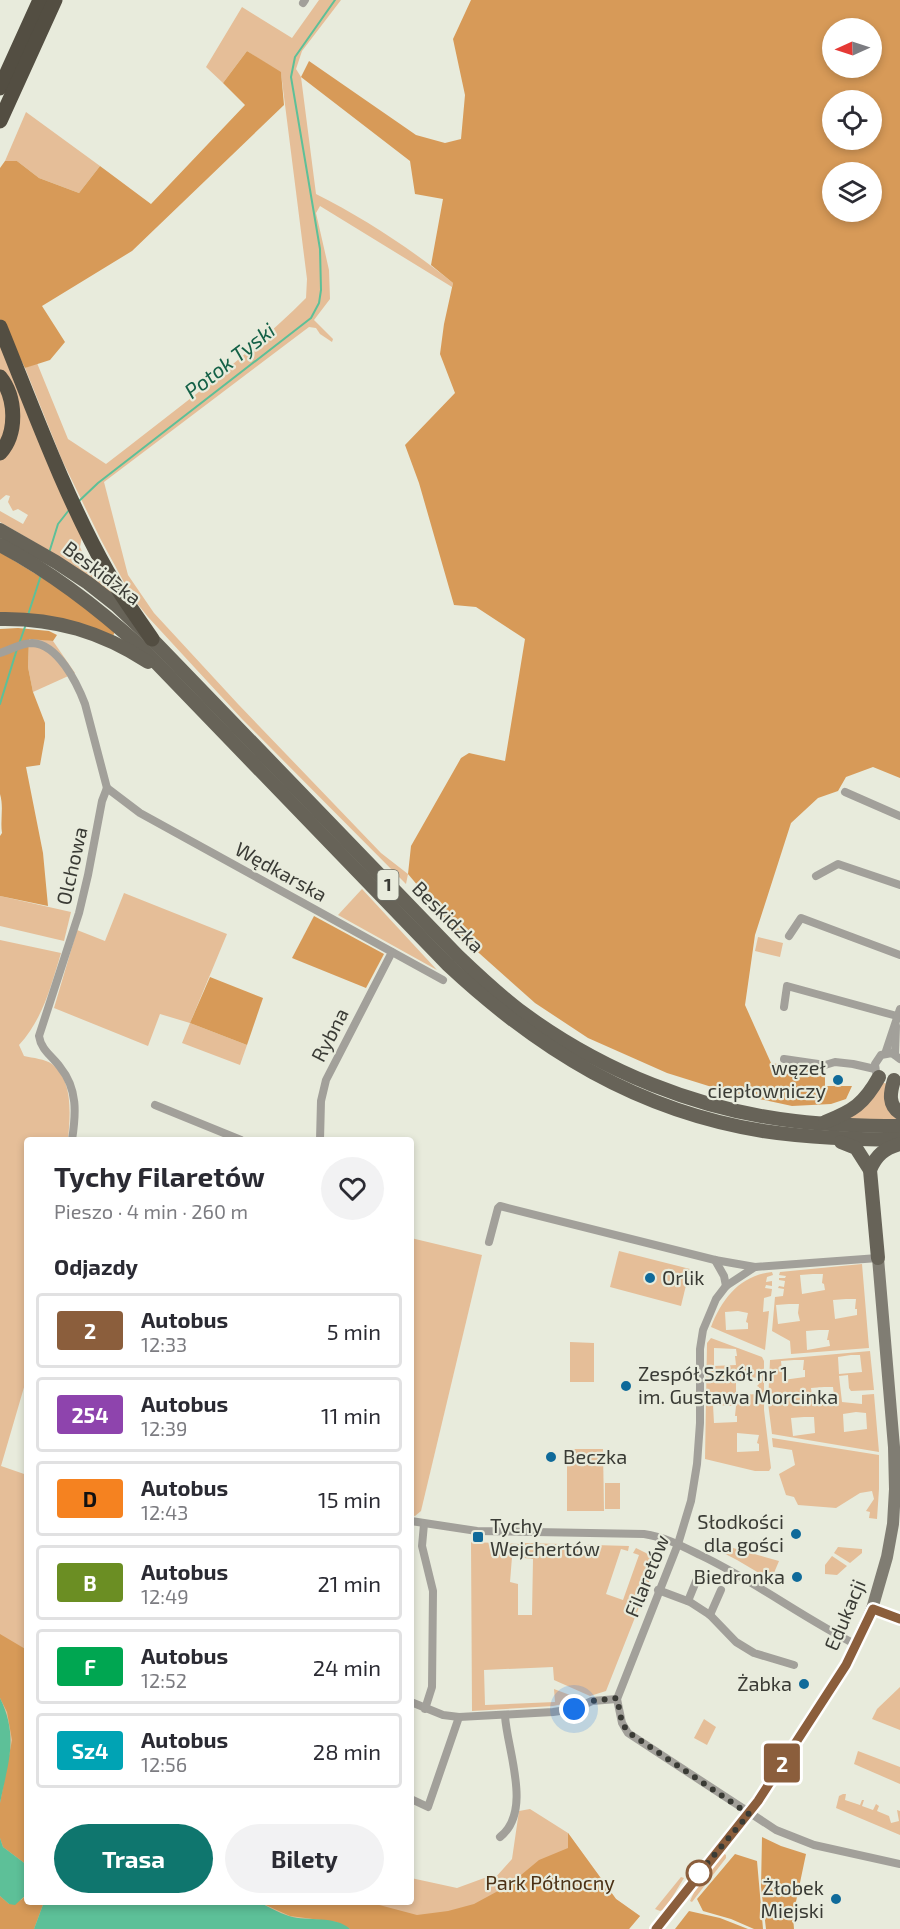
<!DOCTYPE html>
<html lang="pl">
<head>
<meta charset="utf-8">
<style>
	:root { --surface:#fff; --page:#f2f2f3; --text:#2b2b33; --muted:#7c7c81; --line:#e1e1e2; --accent:#0f766e }
	body { margin:0; font-family:"Exo 2",sans-serif; background:var(--page); color:var(--text); height:100vh; display:flex; flex-direction:column; font-size:22px; white-space:nowrap }
	* { box-sizing:border-box; margin:0 }
	p { font-size:20px; color:var(--muted) }
	.icon { flex:none; width:33px; height:33px; fill:none; stroke:currentColor; stroke-width:2; stroke-linecap:round; stroke-linejoin:round }
	.map { position:relative; flex:1; overflow:hidden }
	.details { position:absolute; left:24px; top:1137px; width:390px; height:768px; display:flex; flex-direction:column; background:var(--surface); border-radius:6px; box-shadow:0 3px 9px #0003 }
	.details>* { flex:none }
	.badge { padding:0 12px; border-radius:4px; font-size:21px; line-height:39px }
	.needle { width:39px; rotate:267deg }
	.buttons { position:absolute; left:822px; top:18px; display:grid; gap:12px }
	.buttons a { display:grid; place-items:center; width:60px; height:60px; border-radius:50%; background:var(--surface); box-shadow:0 3px 9px #0003; font-size:30px }
	.you { position:absolute; width:30px; height:30px; margin:-15px; border:4px solid #fff; border-radius:50%; background:#1a73e8; box-shadow:0 0 0 9px #1a73e833 }
	.map>.badge { position:absolute; translate:-50% -50%; box-shadow:0 0 0 3px #fff }
	h2 { padding:0 30px; font-size:22px; line-height:54px }
	.round { display:grid; place-items:center; flex:none; width:63px; height:63px; border-radius:32px; background:var(--page) }
	.overview { display:flex; align-items:center; justify-content:space-between; height:102px; padding:0 30px }
	h1 { font-size:28px; font-weight:700; line-height:45px }
	.action { display:flex; gap:12px; margin-top:auto; padding:12px 30px }
	.action a { flex:1; height:69px; border-radius:36px; background:var(--accent); color:#fff; font-size:24px; font-weight:700; line-height:69px; text-align:center }
	.action a+a { background:var(--page); color:var(--text) }
	ul { padding:0; list-style:none }
	li { display:flex; align-items:center; gap:18px; height:75px; margin:0 12px 9px; padding:0 18px; border:3px solid var(--line); border-radius:6px }
	li div { flex:1 }
	li b { display:block; font-size:22px }
	li em { font-style:normal }
	li .badge { min-width:66px; font-weight:700; text-align:center }
	.map>svg:first-child { display:block }
	.green { fill:#e5be98; fill-rule:evenodd }
	.forest { fill:#d79a58; fill-rule:evenodd }
	.water { fill:#5dc098 }
	.lines { fill:none; stroke-linecap:round; stroke-linejoin:round }
	.stream { stroke:#5dc098; stroke-width:2 }
	.street { stroke:#a2a09a; stroke-width:8 }
	.secondary { stroke:#807d73; stroke-width:12 }
	.primary { stroke:#676358; stroke-width:14 }
	.highway { stroke:#534e42; stroke-width:15 }
	.line-casing { stroke:#fff; stroke-width:14 }
	.line { stroke:#8b5e3c; stroke-width:9 }
	.walk { stroke:#3a3b35; stroke-width:6; stroke-dasharray:0 10.8 }
	.poi-dot { fill:#0f6a9a; stroke:#e8ebdc; stroke-width:2 }
	.stop-dot { fill:#fff; stroke:#8b5e3c; stroke-width:3 }
	.labels { text-anchor:middle; stroke-width:4.5; stroke-linejoin:round; paint-order:stroke }
	.shield { fill:#e8ebdc; stroke:#6e7067; stroke-width:1.5 }
	.shield-label { font-size:18px; font-weight:bold; fill:#3a3b35 }
	.street-label { font-size:20px; fill:#3a3b35; stroke:#e8ebdc }
	.poi-label { font-size:20px; fill:#3a3b35; stroke:#e8ebdc; text-anchor:end }
	.park-label { font-size:20px; fill:#4b3115; stroke:#e8ebdc }
	.water-label { font-size:21px; font-style:italic; fill:#146147; stroke:#e8ebdc }
</style>
</head>
<body>
<div class="map">
<svg width="900" height="1929" viewBox="0 0 900 1929">
	<rect width="100%" height="100%" fill="#e8ebdc"/>
	<!-- green -->
	<g class="green">
		<path d="M319,0H341L302,51L296,69L301,77L316,194C364,218 411,249 453,283L452,287L320,206L316,213L329,270L330,299L314,320L333,339L332,342L320,334L316,328L309,327L104,482L128,575L154,613L238,704L381,853L408,874L406,884L242,719L148,617L132,597L101,540L62,460L25,368L37,363L68,439L106,464C174,411 245,359 306,298L307,279L281,73L247,51L223,83L206,67L242,7L292,38Z"/>
		<polygon points="26,112 100,166 79,193 39,178 17,161 5,161"/>
		<polygon points="0,338 83,531 80,547 88,566 103,575 117,600 53,553 0,522 0,511 23,524 28,515 18,509 13,511 8,502 10,496 6,495 0,500"/>
		<polygon points="29,638 53,641 75,673 33,692 28,667"/>
		<polygon points="362,889 437,970 338,915"/>
		<polygon points="124,893 227,934 190,1023 247,1045 240,1065 182,1043 190,1023 160,1014 148,1046 54,1008 77,930 105,941"/>
		<polygon points="0,896 71,912 64,941 0,926"/>
		<polygon points="758,937 783,943 780,957 755,951"/>
		<path d="M0,940L61,953C51,986 43,1019 19,1045L24,1056C33,1058 45,1059 52,1064C74,1081 70,1116 68,1140H27V1377L1,1466L27,1475V1902H411V1878L457,1888L487,1877L495,1878L512,1859L519,1811L530,1809L568,1833L616,1899L640,1916L629,1929H0Z"/>
		<polygon points="880,1082 888,1084 900,1121 847,1120"/>
		<polygon points="411,1238 482,1255 421,1511 415,1516 411,1515"/>
		<polygon points="619,1251 690,1269 681,1306 610,1287"/>
		<path d="M862,1264L869,1348L791,1354L790,1341L772,1331L775,1297L783,1296L784,1289L778,1288L779,1286L784,1287L785,1281L779,1280V1278H785L786,1276L779,1275L780,1272ZM813,1274H823L822,1283L824,1284L825,1290L802,1294L800,1275ZM846,1299H856L855,1309H857V1315L835,1319L833,1300ZM789,1304H799L798,1313L800,1321L778,1324L776,1305ZM819,1330H829L827,1340H829L830,1346L807,1350L806,1331Z"/>
		<path d="M772,1272L773,1275L767,1277L766,1282L772,1281V1286L766,1285L765,1288L772,1289L771,1296L764,1298L763,1312L769,1311L765,1350L711,1327C722,1298 741,1275 772,1272ZM738,1311L748,1313L746,1322L748,1323V1329L726,1330L725,1312Z"/>
		<path d="M711,1338L762,1357L764,1361V1410L771,1468L769,1471H755L705,1459L707,1343ZM714,1348L736,1349L737,1356H735L736,1365L714,1366ZM736,1376L759,1378V1384L757,1386L759,1387V1394L736,1395ZM713,1405L736,1406L735,1416H737V1422L714,1423ZM737,1433L759,1435L757,1443L759,1444V1451L737,1452Z"/>
		<polygon points="570,1342 594,1343 594,1382 570,1382"/>
		<path d="M870,1351L874,1390L851,1391L849,1388L848,1375L839,1376L842,1402L862,1404V1395L874,1394L879,1452L772,1434L768,1403L770,1360ZM851,1355H860L862,1372L839,1374L838,1357ZM794,1360H804L803,1370H805V1377L783,1380L781,1361ZM824,1387H833L835,1403L813,1406L811,1388ZM856,1412L866,1413L867,1429L844,1432L843,1414ZM804,1417H814L815,1433L793,1436L791,1418Z"/>
		<polygon points="772,1438 879,1455 879,1489 877,1519 869,1518 870,1512 866,1511 874,1499 872,1491 860,1493 836,1508 798,1505 794,1497 786,1495 779,1474 795,1465 792,1450 773,1447"/>
		<polygon points="567,1449 603,1449 604,1511 567,1511"/>
		<rect x="605" y="1483" width="15" height="26"/>
		<polygon points="705,1540 779,1561 771,1580 737,1560 704,1543"/>
		<polygon points="471,1542 520,1544 519,1557 512,1557 510,1582 518,1584 518,1615 532,1615 533,1559 524,1558 525,1543 629,1546 628,1551 621,1549 606,1594 623,1600 639,1555 633,1553 636,1548 658,1559 606,1691 590,1696 554,1680 553,1667 484,1670 485,1705 555,1702 554,1689 583,1700 553,1706 472,1711"/>
		<polygon points="838,1547 862,1549 862,1553 850,1563 834,1553"/>
		<polygon points="832,1556 847,1566 837,1575 825,1574 825,1565"/>
		<polygon points="900,1687 900,1730 872,1719 877,1709"/>
		<polygon points="704,1719 716,1727 707,1745 694,1738"/>
		<polygon points="858,1751 900,1767 900,1784 854,1764"/>
		<polygon points="843,1794 846,1794 845,1800 860,1805 862,1800 864,1800 862,1806 873,1810 876,1804 879,1806 877,1811 889,1816 891,1823 899,1821 897,1810 900,1811 900,1835 836,1808 839,1796"/>
		<polygon points="723,1853 726,1855 726,1858 692,1902 690,1901 696,1888"/>
		<polygon points="681,1877 684,1878 665,1909 660,1911 655,1909"/>
	</g>
	<!-- forest -->
	<g class="forest">
		<path d="M471,0H900V778L873,767L846,777L838,791L818,798L791,823L755,935L745,1005L771,1063L825,1072V1086H852L846,1099L831,1104L792,1106L731,1093L667,1073L588,1038L535,1003L461,937L408,874L411,846L461,758L469,753L505,761L525,639L476,607L454,605L419,483L405,445L455,393L440,354L444,324L453,283L431,265L443,199L415,194L410,161L301,77L309,61L416,135L445,143L461,139L465,95L453,39ZM832,28H872V68H832ZM832,100H872V140H832ZM832,172H872V212H832Z"/>
		<polygon points="247,51 281,72 284,105 132,251 42,306 65,342 50,360 25,368 0,319 0,168 5,161 17,161 39,178 79,193 100,166 151,204 245,105 223,83"/>
		<polygon points="0,552 83,603 115,630 113,637 0,615"/>
		<path d="M18,628L49,631L57,635L53,641L29,639L28,667L33,692L45,723V737L40,765L26,767L43,853L48,906L0,896V836L2,833C0,819 4,808 0,794V629Z"/>
		<polygon points="314,916 384,954 366,988 292,958"/>
		<polygon points="210,977 263,998 247,1045 190,1023"/>
		<polygon points="0,1634 27,1650 27,1865 3,1847 0,1838 0,1803 12,1740 7,1712 0,1698"/>
		<polygon points="568,1833 616,1899 640,1916 629,1929 350,1929 336,1922 290,1916 259,1902 368,1902 417,1915 448,1911 474,1904 509,1885 539,1860 568,1848"/>
		<polygon points="762,1837 781,1846 806,1854 793,1916 794,1929 766,1929 761,1887"/>
		<polygon points="735,1854 757,1861 763,1929 754,1929 731,1919 703,1911 697,1899"/>
		<polygon points="27,1894 27,1902 44,1902 34,1929 0,1929 0,1896 9,1904 21,1900"/>
		<polygon points="689,1911 720,1918 748,1929 675,1929"/>
	</g>
	<!-- water -->
	<g class="water">
		<path d="M0,1698C19,1737 8,1763 0,1803Z"/>
		<polygon points="0,1838 3,1847 27,1865 27,1894 15,1905 9,1904 0,1896"/>
		<path d="M44,1902H259C269,1907 279,1913 289,1916C308,1922 335,1915 350,1929H34Z"/>
	</g>
	<g class="lines">
		<!-- stream -->
		<g class="stream">
			<polyline points="78,502 98,483 311,318 319,303 321,290 320,249 291,77 295,57 335,0"/>
			<polyline points="49,553 58,524 69,510"/>
			<polyline points="28,615 41,575"/>
			<polyline points="19,644 26,624"/>
			<polyline points="0,704 17,649"/>
		</g>
		<!-- street -->
		<g class="street">
			<polyline points="303,3 305,0"/>
			<path d="M0,653C10,650 21,643 32,643C58,644 77,683 85,704L107,788L102,801L88,875L79,913L39,1036C41,1050 52,1056 60,1067C78,1089 76,1114 72,1140"/>
			<polyline points="107,788 140,813 443,980"/>
			<polyline points="845,792 900,816"/>
			<polyline points="816,876 838,864 900,885"/>
			<polyline points="789,936 801,918 900,955"/>
			<polyline points="784,1007 787,986 897,1016"/>
			<polyline points="885,1054 900,1009"/>
			<polyline points="895,1055 896,1026"/>
			<polyline points="784,1059 825,1065 835,1062 853,1064 875,1069"/>
			<polyline points="876,1072 875,1064 881,1055 892,1053 900,1059"/>
			<polyline points="155,1105 241,1140"/>
			<polyline points="320,1140 321,1101 326,1080 392,952"/>
			<polyline points="489,1242 498,1208 500,1206 715,1260 755,1267"/>
			<polyline points="878,1258 755,1267 726,1286 716,1299 703,1330 700,1349 700,1423 697,1464 691,1501 678,1544 617,1699 622,1723 628,1733 776,1830 814,1845 900,1864"/>
			<polyline points="715,1260 724,1276 726,1286"/>
			<path d="M411,1521L477,1531L644,1534C665,1537 682,1546 700,1555C755,1581 803,1618 857,1645"/>
			<polyline points="424,1524 422,1546 433,1591 432,1687 425,1709"/>
			<polyline points="658,1590 690,1602 710,1615 736,1642 754,1653 794,1665"/>
			<polyline points="688,1601 697,1579"/>
			<polyline points="710,1615 721,1590"/>
			<polyline points="411,1702 443,1715 459,1717 553,1712 574,1709 592,1701 617,1699"/>
			<polyline points="411,1799 428,1807 459,1717"/>
			<path d="M500,1837C533,1811 507,1750 505,1716"/>
		</g>
		<!-- secondary -->
		<g class="secondary">
			<polyline points="872,1609 900,1619"/>
			<polyline points="656,1929 758,1801 846,1665 872,1609 887,1557 893,1524 895,1489 894,1447 878,1258"/>
		</g>
		<!-- primary -->
		<g class="primary">
			<path d="M0,530L56,562L88,583L116,605L152,639L458,956C479,976 500,996 523,1013C602,1071 698,1110 795,1121C830,1125 865,1126 900,1126"/>
			<path d="M0,545C53,573 98,608 142,648L448,965C539,1050 638,1111 763,1131C809,1138 854,1139 900,1140"/>
			<path d="M0,619C55,618 102,632 148,662"/>
			<path d="M894,1080C890,1093 888,1105 900,1113"/>
			<path d="M825,1122C853,1111 864,1104 879,1077"/>
			<polyline points="841,1142 856,1148 870,1170 878,1258"/>
			<path d="M870,1170C876,1155 885,1148 900,1144"/>
		</g>
		<!-- highway -->
		<g class="highway">
			<polyline points="0,88 40,0"/>
			<polyline points="0,121 55,0"/>
			<path d="M0,327C33,408 64,494 107,571C120,594 137,617 152,639"/>
			<path d="M0,377C16,397 18,433 0,453"/>
		</g>
	</g>
	<g class="lines">
		<!-- line casing -->
		<g class="line-casing">
			<polyline id="line" points="656,1929 758,1801 846,1665 873,1609 900,1619"/>
		</g>
		<!-- line -->
		<use href="#line" class="line"/>
		<!-- walk -->
		<polyline class="walk" points="574,1709 592,1701 617,1698 622,1723 628,1732 749,1814 699,1873"/>
	</g>
	<!-- markers -->
	<g class="poi-dot">
		<circle cx="838" cy="1080" r="6"/>
		<circle cx="650" cy="1278" r="6"/>
		<circle cx="626" cy="1386" r="6"/>
		<circle cx="551" cy="1457" r="6"/>
		<circle cx="796" cy="1534" r="6"/>
		<rect x="472" y="1531" width="12" height="12" rx="3"/>
		<circle cx="797" cy="1577" r="6"/>
		<circle cx="804" cy="1684" r="6"/>
		<circle cx="836" cy="1899" r="6"/>
	</g>
	<circle class="stop-dot" cx="699" cy="1873" r="12"/>
	<g class="labels">
		<!-- shield labels -->
		<rect class="shield" x="377.5" y="870" width="21" height="30" rx="4.5"/>
		<g class="shield-label">
			<text x="388" y="891">1</text>
		</g>
		<!-- street labels -->
		<g class="street-label">
			<text transform="translate(102 573) rotate(37)" y="7">Beskidzka</text>
			<text transform="translate(72 866) rotate(-77)" y="7">Olchowa</text>
			<text transform="translate(281 872) rotate(29)" y="7">Wędkarska</text>
			<text transform="translate(448 917) rotate(45)" y="7">Beskidzka</text>
			<text transform="translate(330 1035) rotate(-63)" y="7">Rybna</text>
			<text transform="translate(647 1576) rotate(-68)" y="7">Filaretów</text>
			<text transform="translate(845 1615) rotate(-67)" y="7">Edukacji</text>
		</g>
		<!-- poi labels -->
		<g class="poi-label">
			<text x="826" y="1075">węzeł<tspan x="826" dy="23">ciepłowniczy</tspan></text>
			<text x="662" y="1285" text-anchor="start">Orlik</text>
			<text x="638" y="1381" text-anchor="start">Zespół Szkół nr 1<tspan x="638" dy="23">im. Gustawa Morcinka</tspan></text>
			<text x="563" y="1464" text-anchor="start">Beczka</text>
			<text x="784" y="1529">Słodkości<tspan x="784" dy="23">dla gości</tspan></text>
			<text x="490" y="1533" text-anchor="start">Tychy<tspan x="490" dy="23">Wejchertów</tspan></text>
			<text x="785" y="1584">Biedronka</text>
			<text x="792" y="1691">Żabka</text>
			<text x="824" y="1895">Żłobek<tspan x="824" dy="23">Miejski</tspan></text>
		</g>
		<!-- park labels -->
		<g class="park-label">
			<text x="550" y="1890">Park Północny</text>
		</g>
		<!-- water labels -->
		<g class="water-label">
			<text transform="translate(230 361) rotate(-38)" y="7">Potok Tyski</text>
		</g>
	</g>
</svg>
<div class="buttons">
<a><svg class="needle" viewBox="-14 -14 28 28"><path d="M0-13l5 13h-10z" fill="#e53935"/><path d="M0 13l5-13h-10z" fill="#7c7c81"/></svg></a>
<a><svg class="icon" aria-label="locate" viewBox="0 0 24 24"><circle cx="12" cy="12" r="6"/><path d="M12 2v4M12 18v4M2 12h4M18 12h4"/></svg></a>
<a><svg class="icon" aria-label="layers" viewBox="0 0 24 24"><path d="M12 4l9 5-9 5-9-5zM3 14l9 5 9-5"/></svg></a>
</div>
<div class="you" style="left:574px;top:1709px"></div>
<b class="badge" style="left:782px;top:1763px;background:#8b5e3c;color:#fff">2</b>
<section class="details">
<div class="overview"><div><h1>Tychy Filaretów</h1><p>Pieszo · 4 min · 260 m</p></div><a class="round"><svg class="icon" aria-label="heart" viewBox="0 0 24 24"><path d="M12 20l-8-8c-3-5 5-10 8-4 3-6 11-1 8 4z"/></svg></a></div>
<h2>Odjazdy</h2>
<ul>
<li><span class="badge" style="background:#8b5e3c;color:#fff">2</span><div><b>Autobus</b><p>12:33</p></div><em>5 min</em></li>
<li><span class="badge" style="background:#8e44ad;color:#fff">254</span><div><b>Autobus</b><p>12:39</p></div><em>11 min</em></li>
<li><span class="badge" style="background:#f58220;color:#111">D</span><div><b>Autobus</b><p>12:43</p></div><em>15 min</em></li>
<li><span class="badge" style="background:#6b8e23;color:#fff">B</span><div><b>Autobus</b><p>12:49</p></div><em>21 min</em></li>
<li><span class="badge" style="background:#00a651;color:#fff">F</span><div><b>Autobus</b><p>12:52</p></div><em>24 min</em></li>
<li><span class="badge" style="background:#00a3b4;color:#fff">Sz4</span><div><b>Autobus</b><p>12:56</p></div><em>28 min</em></li>
</ul>
<div class="action"><a>Trasa</a><a>Bilety</a></div>
</section>
</div>
</body>
</html>
